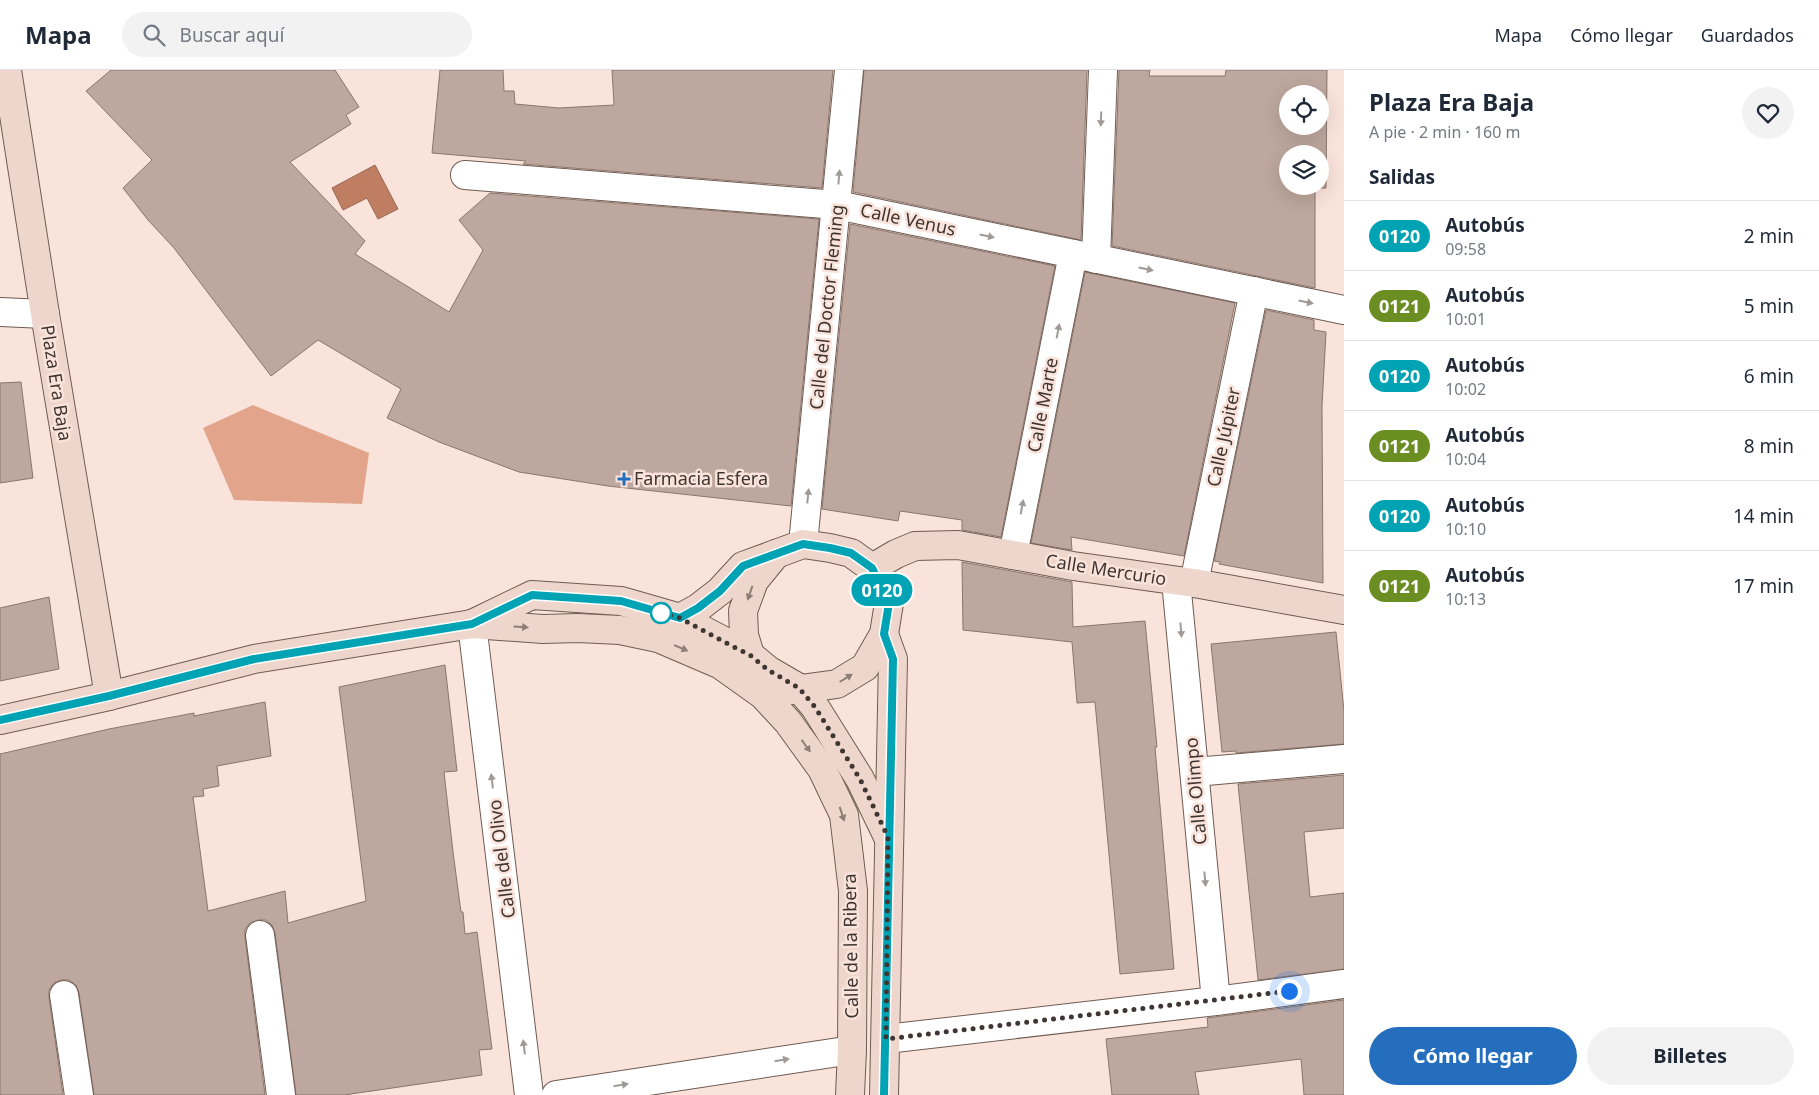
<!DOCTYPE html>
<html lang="es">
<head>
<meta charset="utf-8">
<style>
	:root { --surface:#fff; --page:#f2f2f3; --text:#1f2937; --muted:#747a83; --line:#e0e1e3; --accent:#256ebe }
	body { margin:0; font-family:"Noto Sans",sans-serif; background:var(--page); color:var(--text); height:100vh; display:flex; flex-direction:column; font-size:19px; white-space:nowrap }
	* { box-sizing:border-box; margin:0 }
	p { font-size:16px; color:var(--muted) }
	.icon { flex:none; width:28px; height:28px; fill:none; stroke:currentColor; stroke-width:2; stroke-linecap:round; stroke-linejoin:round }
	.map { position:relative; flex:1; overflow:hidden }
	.drawer { display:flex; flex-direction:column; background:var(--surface); width:475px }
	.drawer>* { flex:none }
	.badge { padding:0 10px; border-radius:16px; font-size:18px; line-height:32px }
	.fabs { position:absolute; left:1279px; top:15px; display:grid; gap:10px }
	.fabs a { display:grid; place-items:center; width:50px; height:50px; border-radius:50%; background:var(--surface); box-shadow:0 5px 20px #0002; font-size:25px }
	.you { position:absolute; width:25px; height:25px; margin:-12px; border:4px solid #fff; border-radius:50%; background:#1a73e8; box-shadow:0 0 0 8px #1a73e833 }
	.map>.badge { position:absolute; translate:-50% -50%; box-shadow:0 0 0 2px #fff }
	h2 { padding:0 25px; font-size:19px; line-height:45px }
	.round { display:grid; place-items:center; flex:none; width:52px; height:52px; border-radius:26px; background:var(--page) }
	.headline { display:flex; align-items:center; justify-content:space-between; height:85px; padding:0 25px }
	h1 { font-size:24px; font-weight:700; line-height:38px }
	.button { display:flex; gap:10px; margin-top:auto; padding:10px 25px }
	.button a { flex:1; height:58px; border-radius:30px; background:var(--accent); color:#fff; font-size:20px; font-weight:700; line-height:58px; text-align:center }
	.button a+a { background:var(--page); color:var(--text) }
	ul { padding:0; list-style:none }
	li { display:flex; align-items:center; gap:15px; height:70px; padding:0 25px; border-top:1px solid var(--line) }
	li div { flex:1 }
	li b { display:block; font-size:19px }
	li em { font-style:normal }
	li .badge { min-width:55px; font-weight:700; text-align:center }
	header { display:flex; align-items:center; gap:30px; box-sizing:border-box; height:70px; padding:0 25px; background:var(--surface); border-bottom:1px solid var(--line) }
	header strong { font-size:24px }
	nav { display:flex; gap:28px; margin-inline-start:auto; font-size:18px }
	.search { width:350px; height:45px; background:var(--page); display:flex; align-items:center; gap:12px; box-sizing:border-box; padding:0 18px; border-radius:28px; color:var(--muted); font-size:19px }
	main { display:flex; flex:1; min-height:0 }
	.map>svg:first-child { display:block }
	.green { fill:#e2a58b }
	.water { fill:#bf7e62; stroke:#996854 }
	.building { fill:#bda79e; stroke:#8a766d; fill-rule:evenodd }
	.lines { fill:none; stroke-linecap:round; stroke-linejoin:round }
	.street-casing { stroke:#6f5c54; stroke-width:30 }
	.secondary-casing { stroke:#6f5c54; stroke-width:30 }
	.street { stroke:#fff; stroke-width:28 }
	.secondary { stroke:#eed6cc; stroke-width:28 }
	.oneway { fill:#9f9a98 }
	.oneway2 { fill:#8e7e77 }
	.line-casing { stroke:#fff; stroke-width:11 }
	.line { stroke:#00a3b4; stroke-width:8 }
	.walk { stroke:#3f3632; stroke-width:5; stroke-dasharray:0 9 }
	.poi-dot { fill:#256ebe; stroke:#fae3da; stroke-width:2 }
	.stop-dot { fill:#fff; stroke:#00a3b4; stroke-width:2.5 }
	.labels { text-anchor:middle; stroke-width:5; stroke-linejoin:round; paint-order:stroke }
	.street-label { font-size:18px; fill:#3f3632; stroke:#fae3da }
	.poi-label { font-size:18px; fill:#3f3632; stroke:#fae3da; text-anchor:start }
</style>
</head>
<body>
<header>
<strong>Mapa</strong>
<div class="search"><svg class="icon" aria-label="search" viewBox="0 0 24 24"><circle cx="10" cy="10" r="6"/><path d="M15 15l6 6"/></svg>Buscar aquí</div>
<nav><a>Mapa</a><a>Cómo llegar</a><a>Guardados</a></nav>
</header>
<main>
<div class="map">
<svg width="1344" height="1025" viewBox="0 0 1344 1025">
	<rect width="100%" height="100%" fill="#fae3da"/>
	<!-- green -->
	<polygon class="green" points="253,335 369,383 362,434 234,430 203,358"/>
	<!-- water -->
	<polygon class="water" points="375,95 398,139 378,149 367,128 343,140 332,118"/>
	<!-- building -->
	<g class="building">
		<polygon points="111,0 335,0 359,37 346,45 351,54 290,92 365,171 355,184 449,242 483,180 459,150 490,123 819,149 791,436 608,416 519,402 439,372 387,348 401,319 318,270 271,306 174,178 148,150 123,118 152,90 86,21"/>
		<polygon points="440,0 503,0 504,21 514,21 515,34 559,38 614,35 612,0 833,0 822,118 523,94 526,91 432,83"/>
		<polygon points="864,0 1087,0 1081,170 853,122"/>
		<path d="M1119,0H1150L1149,6H1225L1226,0H1327L1326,118H1315V218L1112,176ZM1288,24H1320V56H1288ZM1288,84H1320V116H1288Z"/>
		<polygon points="850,154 1055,196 1001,467 962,460 962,450 900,441 898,451 822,439"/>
		<polygon points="1085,202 1235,233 1184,486 1071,467 1072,480 1031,473"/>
		<polygon points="1266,240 1314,250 1314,260 1326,262 1322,336 1323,513 1219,494 1220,492 1214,491"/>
		<polygon points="21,312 33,408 0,413 0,313"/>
		<polygon points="962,492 1072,512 1073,557 1145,551 1157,677 1155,677 1174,899 1120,904 1095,632 1077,633 1072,572 963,560"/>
		<polygon points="49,527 59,599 0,611 0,538"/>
		<polygon points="1336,562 1344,641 1344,674 1236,683 1236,681 1222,682 1211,574"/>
		<polygon points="445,595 457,701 444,702 453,782 461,842 463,842 465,864 477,862 492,979 479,980 482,1005 344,1025 296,1025 275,863 272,855 266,850 258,850 250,853 245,859 245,867 265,1025 94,1025 79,923 76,915 69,910 62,910 54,913 49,920 49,927 63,1025 0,1025 0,684 109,659 194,643 194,646 265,632 271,686 217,696 219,716 203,719 204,726 193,727 208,841 285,821 288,853 366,831 339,617"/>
		<polygon points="1344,705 1344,758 1304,762 1310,827 1344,823 1344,899 1258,910 1238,714"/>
		<polygon points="1344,930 1344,1025 1304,1025 1301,989 1195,1002 1199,1025 1112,1025 1106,969 1208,957 1207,948"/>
	</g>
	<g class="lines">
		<!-- street casing -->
		<g class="street-casing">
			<g id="street">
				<polyline points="465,105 837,135 1344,240"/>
				<polyline points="1096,189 1103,0"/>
				<polyline points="0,242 45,244"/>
				<polyline points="803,474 849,0"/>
				<polyline points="1013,485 1073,184"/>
				<polyline points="1176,511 1216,931"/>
				<polyline points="1194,513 1254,221"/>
				<polyline points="472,554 529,1025"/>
				<polyline points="1195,702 1344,689"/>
				<polyline points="260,865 281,1025"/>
				<polyline points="64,925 79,1025"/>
				<polyline points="886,969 1216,931 1344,914"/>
				<polyline points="556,1025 852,980"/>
			</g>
		</g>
		<!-- secondary casing -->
		<g class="secondary-casing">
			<g id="secondary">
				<polyline points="7,0 45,244 109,626"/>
				<polyline points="872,498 896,484 915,476 958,475 1073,496 1194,513 1344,540"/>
				<polyline points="680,548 698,538 720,521 743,496 803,474 830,478 851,483 872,498 889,533 884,564 865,597 837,614 786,621"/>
				<polyline points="474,553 532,525 621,531 680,548 750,585 768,600 799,618 815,637 860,709 888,767"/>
				<polyline points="749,596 750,585 744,565 743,541 754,511 776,484"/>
				<polyline points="0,650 109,626 254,589 472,554 543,559 578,558 620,560 658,568 721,595 763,625 788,652 822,699 844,745 853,821 852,980 850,1025"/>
				<polyline points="884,1025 893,589 884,564"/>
			</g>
		</g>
		<!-- street -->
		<use href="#street" class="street"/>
		<!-- secondary -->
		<use href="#secondary" class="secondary"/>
	</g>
	<!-- one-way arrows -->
	<defs><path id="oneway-solid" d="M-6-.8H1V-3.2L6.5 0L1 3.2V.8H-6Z" transform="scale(1.25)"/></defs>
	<g class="oneway">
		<use href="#oneway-solid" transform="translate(1101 49) rotate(92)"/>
		<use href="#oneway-solid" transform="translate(839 107) rotate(-85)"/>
		<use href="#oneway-solid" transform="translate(987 166) rotate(12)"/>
		<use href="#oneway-solid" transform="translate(1146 199) rotate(12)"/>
		<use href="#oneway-solid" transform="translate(1306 232) rotate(12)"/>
		<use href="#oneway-solid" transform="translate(1058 261) rotate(-79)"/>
		<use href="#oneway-solid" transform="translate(808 426) rotate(-84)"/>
		<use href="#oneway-solid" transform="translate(1022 437) rotate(-79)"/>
		<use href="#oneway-solid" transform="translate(1181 560) rotate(85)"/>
		<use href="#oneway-solid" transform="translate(492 711) rotate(-97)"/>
		<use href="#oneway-solid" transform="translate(1205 809) rotate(85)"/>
		<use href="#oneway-solid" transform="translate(524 977) rotate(-97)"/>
		<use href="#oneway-solid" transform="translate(782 990) rotate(-9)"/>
		<use href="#oneway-solid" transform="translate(621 1015) rotate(-9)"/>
	</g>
	<g class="oneway2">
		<use href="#oneway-solid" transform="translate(750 523) rotate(109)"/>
		<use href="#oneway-solid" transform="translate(521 557) rotate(4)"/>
		<use href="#oneway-solid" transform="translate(681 578) rotate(23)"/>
		<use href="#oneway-solid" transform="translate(846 608) rotate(-32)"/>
		<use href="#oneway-solid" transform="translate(806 676) rotate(54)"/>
		<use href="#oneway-solid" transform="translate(842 744) rotate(72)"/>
	</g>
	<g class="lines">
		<!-- line casing -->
		<g class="line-casing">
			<polyline id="line" points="0,650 109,626 254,589 472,554 532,525 621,531 680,548 698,538 720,521 743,496 803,474 830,478 851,483 872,498 889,533 884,564 893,589 884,1025"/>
		</g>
		<!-- line -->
		<use href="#line" class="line"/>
		<!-- walk -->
		<polyline class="walk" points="661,543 653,540 680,548 732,576 750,585 768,600 799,618 815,637 860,709 888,767 886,969 1289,921"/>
	</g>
	<!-- markers -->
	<path class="poi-dot" d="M621.5 401.5h5v5h5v5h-5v5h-5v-5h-5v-5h5z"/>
	<circle class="stop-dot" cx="661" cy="543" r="10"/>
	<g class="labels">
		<!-- street labels -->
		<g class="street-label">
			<text transform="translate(908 150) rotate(12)" y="6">Calle Venus</text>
			<text transform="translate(827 237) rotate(-84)" y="6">Calle del Doctor Fleming</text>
			<text transform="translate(56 313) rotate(81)" y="6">Plaza Era Baja</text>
			<text transform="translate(1043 335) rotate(-79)" y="6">Calle Marte</text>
			<text transform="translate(1224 367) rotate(-78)" y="6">Calle Júpiter</text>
			<text transform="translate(1106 500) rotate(9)" y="6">Calle Mercurio</text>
			<text transform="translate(1196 721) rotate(-95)" y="6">Calle Olimpo</text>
			<text transform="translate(502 789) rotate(-97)" y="6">Calle del Olivo</text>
			<text transform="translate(851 876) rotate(-91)" y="6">Calle de la Ribera</text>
		</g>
		<!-- poi labels -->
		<g class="poi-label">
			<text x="634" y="415">Farmacia Esfera</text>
		</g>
	</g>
</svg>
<div class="fabs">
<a><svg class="icon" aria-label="locate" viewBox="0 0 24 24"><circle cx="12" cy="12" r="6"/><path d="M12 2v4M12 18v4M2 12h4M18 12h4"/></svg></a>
<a><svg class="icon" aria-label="layers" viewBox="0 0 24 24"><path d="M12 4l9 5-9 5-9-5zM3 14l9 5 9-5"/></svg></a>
</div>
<div class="you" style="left:1289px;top:921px"></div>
<b class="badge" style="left:882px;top:520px;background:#00a3b4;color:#fff">0120</b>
</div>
<section class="drawer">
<div class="headline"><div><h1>Plaza Era Baja</h1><p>A pie · 2 min · 160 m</p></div><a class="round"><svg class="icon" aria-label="heart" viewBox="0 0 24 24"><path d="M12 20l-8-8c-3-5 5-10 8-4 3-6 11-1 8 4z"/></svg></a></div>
<h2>Salidas</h2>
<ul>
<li><span class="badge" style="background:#00a3b4;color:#fff">0120</span><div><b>Autobús</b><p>09:58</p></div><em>2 min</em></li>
<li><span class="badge" style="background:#6b8e23;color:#fff">0121</span><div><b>Autobús</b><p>10:01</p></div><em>5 min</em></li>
<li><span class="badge" style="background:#00a3b4;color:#fff">0120</span><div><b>Autobús</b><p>10:02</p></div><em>6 min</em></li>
<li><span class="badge" style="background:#6b8e23;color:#fff">0121</span><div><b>Autobús</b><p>10:04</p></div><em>8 min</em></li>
<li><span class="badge" style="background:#00a3b4;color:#fff">0120</span><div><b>Autobús</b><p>10:10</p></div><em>14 min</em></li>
<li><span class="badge" style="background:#6b8e23;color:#fff">0121</span><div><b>Autobús</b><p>10:13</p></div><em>17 min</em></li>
</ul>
<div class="button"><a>Cómo llegar</a><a>Billetes</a></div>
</section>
</main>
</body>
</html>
